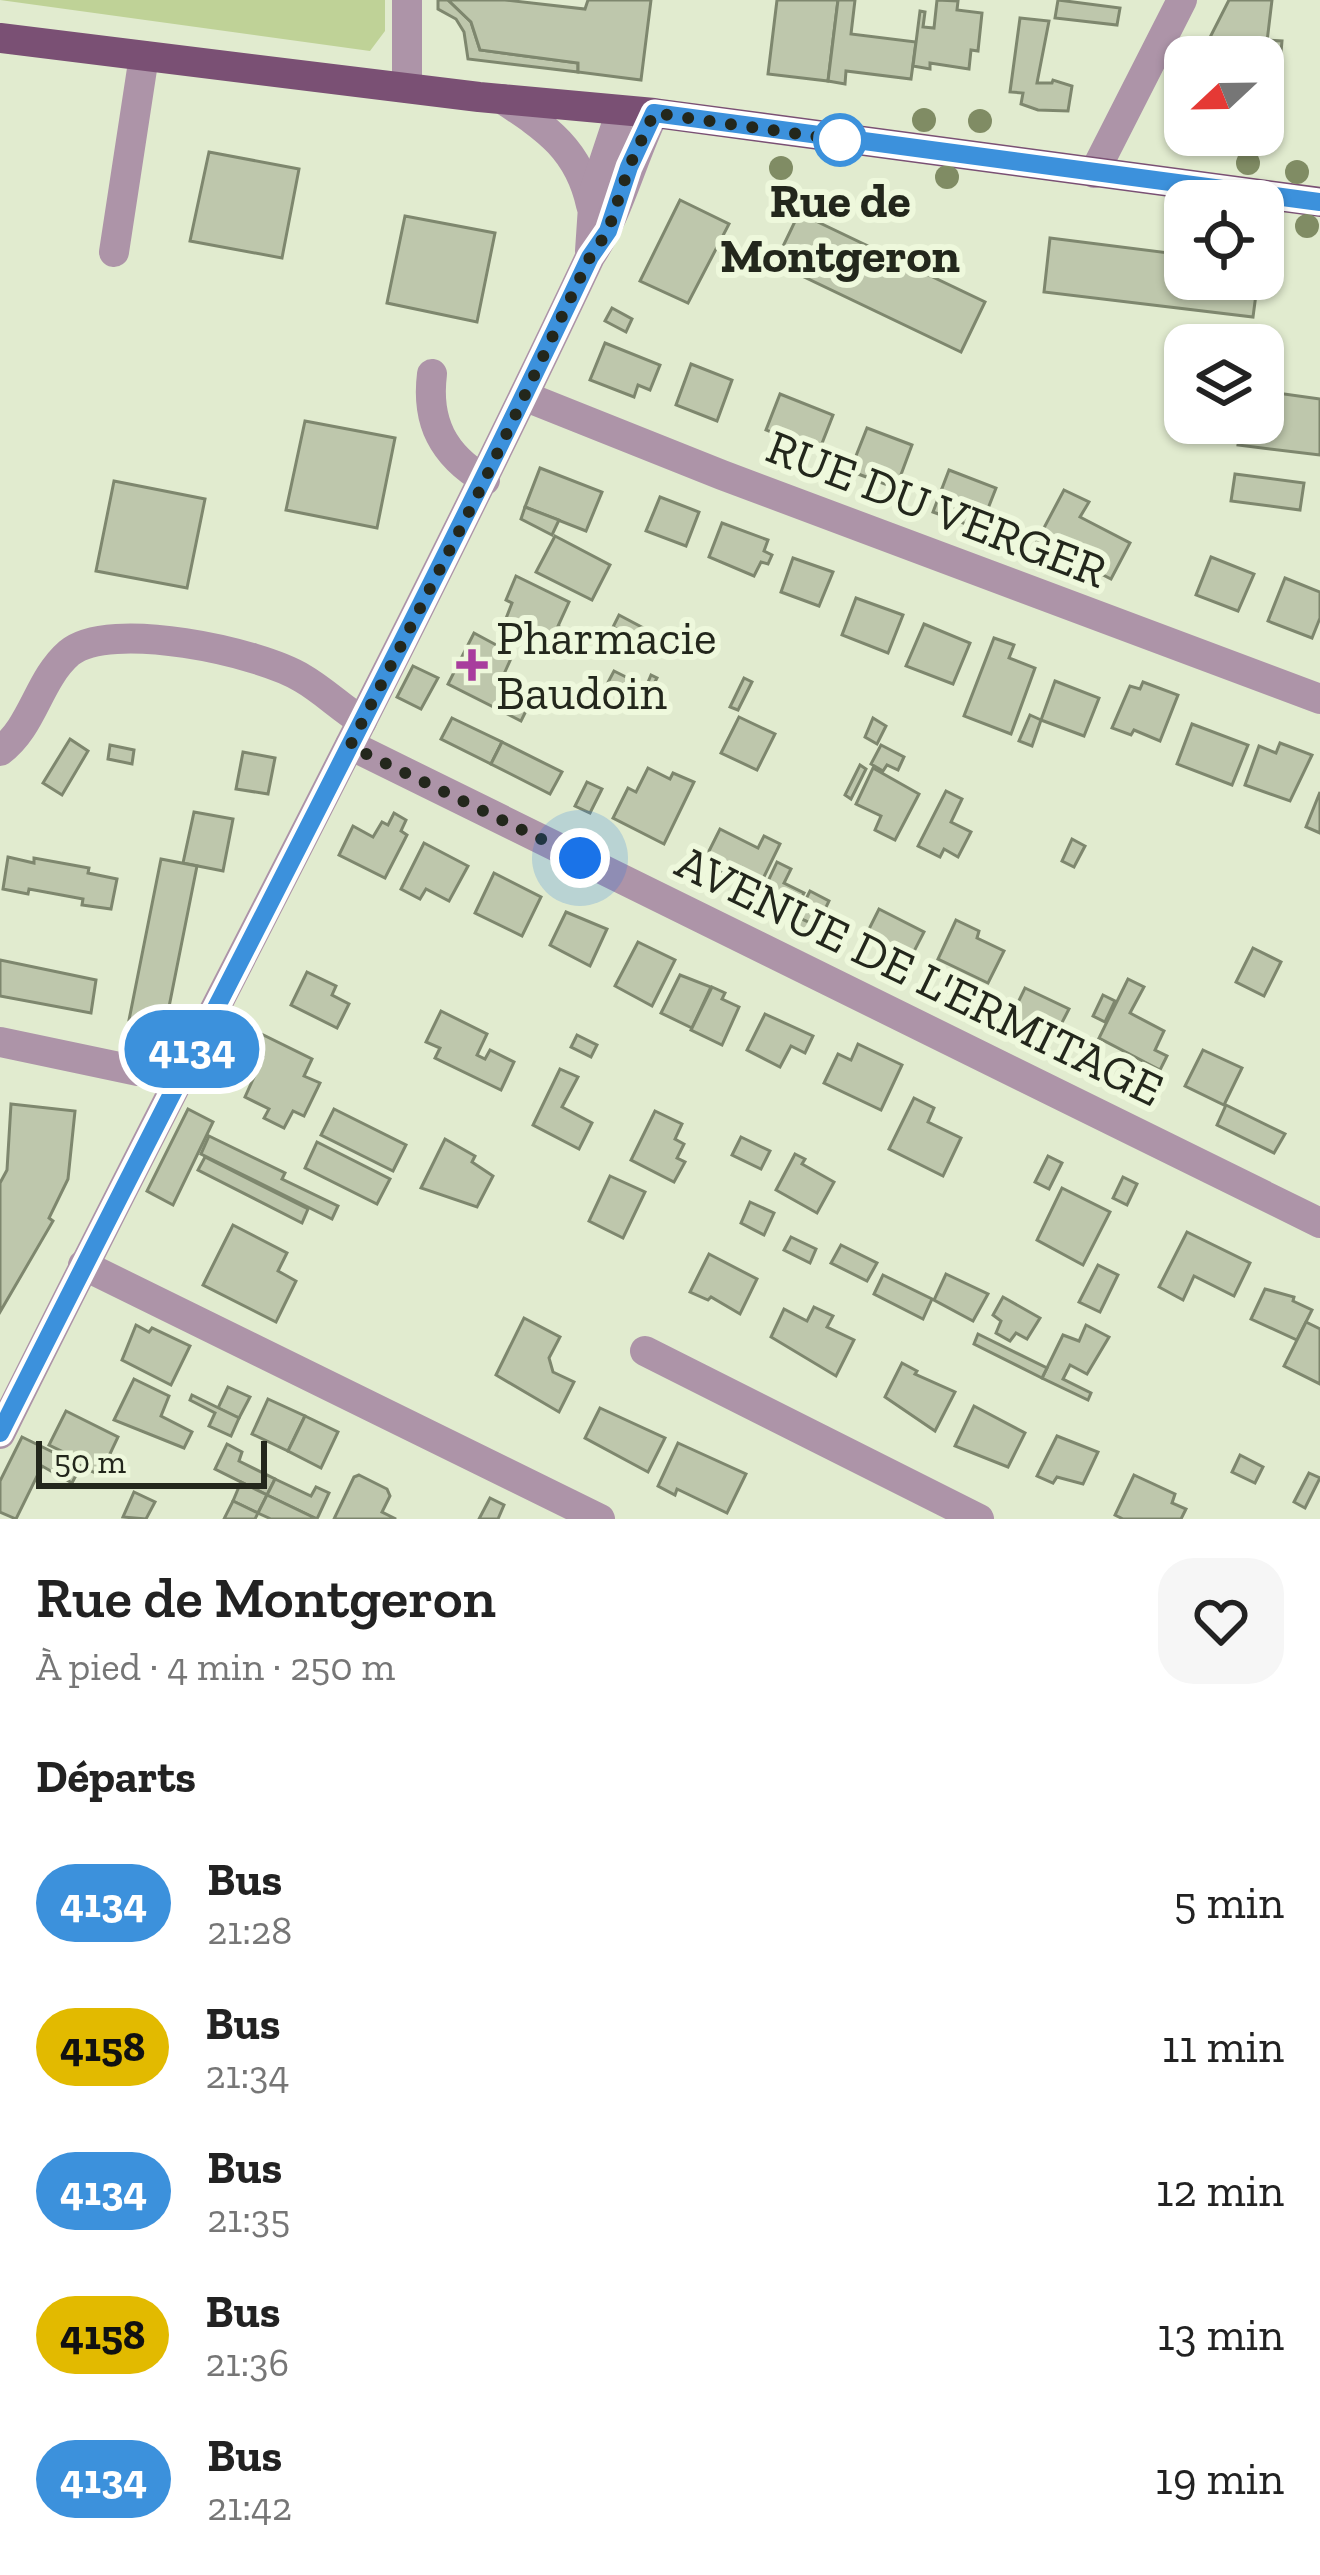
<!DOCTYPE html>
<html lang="fr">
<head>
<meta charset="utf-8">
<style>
	:root { --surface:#fff; --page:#f6f6f6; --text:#222; --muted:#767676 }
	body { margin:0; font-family:"Zilla Slab",serif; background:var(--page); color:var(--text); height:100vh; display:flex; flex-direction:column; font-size:45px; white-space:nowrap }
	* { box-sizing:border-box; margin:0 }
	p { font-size:39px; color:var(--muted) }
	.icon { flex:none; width:66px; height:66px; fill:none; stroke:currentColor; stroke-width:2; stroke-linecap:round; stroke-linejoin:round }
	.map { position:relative; height:1519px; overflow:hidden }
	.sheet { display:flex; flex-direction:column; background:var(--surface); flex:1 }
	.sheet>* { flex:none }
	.badge { padding:0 24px; border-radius:39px; font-size:42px; line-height:78px }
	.needle { width:78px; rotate:248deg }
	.buttons { position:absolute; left:1164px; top:36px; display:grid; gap:24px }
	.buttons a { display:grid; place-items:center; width:120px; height:120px; border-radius:24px; background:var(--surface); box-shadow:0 3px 9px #0004; font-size:60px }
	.scale { position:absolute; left:36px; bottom:30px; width:231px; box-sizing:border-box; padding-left:12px; border:6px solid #23271c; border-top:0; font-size:33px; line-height:42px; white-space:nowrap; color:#23271c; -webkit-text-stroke:9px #eef8dc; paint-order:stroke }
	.you { position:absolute; width:60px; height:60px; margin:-30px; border:9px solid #fff; border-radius:50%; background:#1a73e8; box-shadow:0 0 0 18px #1a73e833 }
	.map>.badge { position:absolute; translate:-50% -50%; box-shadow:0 0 0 6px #fff }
	h2 { padding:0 36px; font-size:45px; line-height:108px }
	.round { display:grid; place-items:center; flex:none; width:126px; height:126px; border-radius:36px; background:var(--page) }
	.head { display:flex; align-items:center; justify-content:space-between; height:204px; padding:0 36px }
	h1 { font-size:57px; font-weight:600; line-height:90px }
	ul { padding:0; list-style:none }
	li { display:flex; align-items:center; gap:36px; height:144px; padding:0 36px }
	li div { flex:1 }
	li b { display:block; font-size:45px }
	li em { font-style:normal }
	li .badge { min-width:132px; font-weight:700; text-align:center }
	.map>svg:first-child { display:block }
	.green { fill:#bfd297 }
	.building { fill:#bec7ac; stroke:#7e876e; stroke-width:3 }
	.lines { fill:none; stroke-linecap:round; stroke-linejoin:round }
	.minor { stroke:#ad94a8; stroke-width:30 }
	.major { stroke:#7a5074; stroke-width:30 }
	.tree { fill:#808c64 }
	.line-casing { stroke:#fff; stroke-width:27 }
	.line { stroke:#3c91dc; stroke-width:18 }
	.walk { stroke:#23271c; stroke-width:12; stroke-dasharray:0 21.6 }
	.stop-dot { fill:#fff; stroke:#3c91dc; stroke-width:6 }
	.poi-dot { fill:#a83d9d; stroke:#eef8dc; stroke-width:4.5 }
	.labels { text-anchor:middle; stroke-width:12; stroke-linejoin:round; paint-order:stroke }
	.stop-label { font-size:48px; font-weight:bold; fill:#23271c; stroke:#eef8dc }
	.street-label { font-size:48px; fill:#23271c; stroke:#eef8dc }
	.poi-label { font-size:48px; fill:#23271c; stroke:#eef8dc; text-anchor:start }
</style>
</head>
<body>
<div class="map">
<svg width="1320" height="1519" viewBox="0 0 1320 1519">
	<rect width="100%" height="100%" fill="#e1ebcf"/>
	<!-- green -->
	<polygon class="green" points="0,0 385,0 385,31 370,51"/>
	<!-- building -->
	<g class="building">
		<polygon points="438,0 448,0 471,22 480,50 578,63 578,72 468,59 464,32 456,19 438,9"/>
		<polygon points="448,0 505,0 585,9 588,0 651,0 641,80 578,72 578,63 480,50 471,22"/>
		<polygon points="777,0 838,0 828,81 768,74"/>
		<polygon points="838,0 855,0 851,34 916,42 911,79 846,71 845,84 828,81"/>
		<polygon points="937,0 958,1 957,10 982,13 978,51 971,50 969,69 930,63 930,69 913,66 920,11 925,12 923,27 934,28"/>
		<polygon points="1058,0 1120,8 1117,25 1055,18"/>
		<polygon points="1229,0 1272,0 1263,75 1263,57 1200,57"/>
		<polygon points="1020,18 1049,21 1037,83 1052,83 1053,80 1072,86 1068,111 1038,110 1021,104 1023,93 1010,92"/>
		<polygon points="1268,40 1282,41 1280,64 1265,63"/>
		<polygon points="1263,83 1278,86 1274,120 1263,119"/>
		<polygon points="1185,87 1185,122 1169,120"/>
		<polygon points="209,152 299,169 282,258 190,241"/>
		<polygon points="680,200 729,224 688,303 640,281"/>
		<polygon points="799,213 985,302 961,352 775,263"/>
		<polygon points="405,216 495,233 477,322 387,303"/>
		<polygon points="1050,238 1185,255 1185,279 1258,279 1253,317 1044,292"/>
		<polygon points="612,308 632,319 626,332 605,321"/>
		<polygon points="605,343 660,365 650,390 638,385 634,397 590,380"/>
		<polygon points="691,364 732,380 717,421 676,405"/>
		<polygon points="1263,391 1320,399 1320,455 1238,445 1241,423 1263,423"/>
		<polygon points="780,394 833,415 819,451 766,430"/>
		<polygon points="305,421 395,438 377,528 286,510"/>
		<polygon points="867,428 912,445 896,488 850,471"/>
		<polygon points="540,468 602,492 586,531 525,507"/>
		<polygon points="949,470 996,488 980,529 933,512"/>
		<polygon points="1235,474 1304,483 1300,510 1231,501"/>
		<polygon points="114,481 205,499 187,588 96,571"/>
		<polygon points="1064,490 1089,502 1080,517 1130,543 1111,579 1037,541"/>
		<polygon points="660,497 699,512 686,546 646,531"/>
		<polygon points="525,507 559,520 552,535 521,519"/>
		<polygon points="722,523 768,540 764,551 772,555 768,564 761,562 754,576 709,557"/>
		<polygon points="555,536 610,565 592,600 536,572"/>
		<polygon points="1211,557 1254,574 1238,611 1196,595"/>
		<polygon points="793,558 833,572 819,606 781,592"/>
		<polygon points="516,576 569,602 558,626 582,639 574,655 505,621 512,603 506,600"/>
		<polygon points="1285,578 1320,592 1320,618 1312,638 1268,621"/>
		<polygon points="856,598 903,615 888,653 842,635"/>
		<polygon points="619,615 649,631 644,642 613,627"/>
		<polygon points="924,624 970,643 953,684 906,666"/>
		<polygon points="474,633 513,654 504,674 536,691 521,721 448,684"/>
		<polygon points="994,638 1014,645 1009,658 1035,668 1011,734 964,716"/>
		<polygon points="413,666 438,678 421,709 397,697"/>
		<polygon points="614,671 646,687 651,675 657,678 643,705 606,686"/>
		<polygon points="744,678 752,682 738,710 730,707"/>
		<polygon points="1055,681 1099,698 1084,736 1041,720"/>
		<polygon points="1143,682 1178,695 1160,741 1134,730 1131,735 1112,728 1130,686 1140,689"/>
		<polygon points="1030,715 1041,720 1032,746 1019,741"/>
		<polygon points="739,717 775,734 757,770 721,753"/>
		<polygon points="452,718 502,742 491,764 441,739"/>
		<polygon points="873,718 886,726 877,744 865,737"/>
		<polygon points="1192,724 1248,745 1232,785 1177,764"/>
		<polygon points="70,739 88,751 62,795 43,783"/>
		<polygon points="502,742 562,772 550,794 491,764"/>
		<polygon points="1280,743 1312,755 1290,801 1245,785 1259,746 1276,753"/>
		<polygon points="110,745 134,750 132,764 108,759"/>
		<polygon points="881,745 904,757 898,770 887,765 883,771 871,764"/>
		<polygon points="243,752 275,758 268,794 236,789"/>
		<polygon points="860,765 866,769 851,799 845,795"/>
		<polygon points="648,768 670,779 673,773 694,782 664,844 613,818 628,788 636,792"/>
		<polygon points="873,768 919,794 895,840 875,830 881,816 856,804"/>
		<polygon points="587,782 602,789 590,813 575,806"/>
		<polygon points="946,791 962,799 951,822 971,832 958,857 944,849 940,857 918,846"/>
		<polygon points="1320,792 1320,833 1306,827"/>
		<polygon points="194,812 233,819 223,871 183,863"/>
		<polygon points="394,813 406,820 401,831 407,835 385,878 339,855 353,826 373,837 382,822 388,825"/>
		<polygon points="720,829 758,848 764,836 780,844 757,891 720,873 723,867 705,859"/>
		<polygon points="1072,839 1085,846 1074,867 1062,861"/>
		<polygon points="424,843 468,866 449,901 426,889 420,899 401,889"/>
		<polygon points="8,857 34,863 34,858 89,868 88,873 117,879 111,909 82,905 83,899 29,889 28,894 3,889"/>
		<polygon points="161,859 197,866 165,1027 129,1020"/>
		<polygon points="777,862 791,869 784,883 804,893 795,910 762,894"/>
		<polygon points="494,873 541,897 522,936 475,913"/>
		<polygon points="810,891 829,901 817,926 797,917"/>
		<polygon points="879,909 924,932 909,961 864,939"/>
		<polygon points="566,912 607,929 590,966 550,945"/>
		<polygon points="797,917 817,926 810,939 791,930"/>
		<polygon points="956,920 979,931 977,938 1004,951 988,983 938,959"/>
		<polygon points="638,942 675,960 652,1006 615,986"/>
		<polygon points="1253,948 1281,962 1264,996 1236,982"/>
		<polygon points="0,960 96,980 91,1013 0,996"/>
		<polygon points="307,972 336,986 332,995 349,1004 337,1028 291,1005"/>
		<polygon points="680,975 711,987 692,1028 661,1013"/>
		<polygon points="1128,979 1144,987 1130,1013 1164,1031 1155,1050 1167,1056 1160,1070 1099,1038"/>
		<polygon points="712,987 725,993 722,999 739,1007 722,1045 691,1030"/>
		<polygon points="1025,988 1069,1009 1054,1038 1011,1017"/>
		<polygon points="1103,995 1115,1001 1105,1022 1093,1016"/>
		<polygon points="441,1011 487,1034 477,1055 485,1059 490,1050 514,1062 501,1090 435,1058 440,1048 426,1042"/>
		<polygon points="765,1014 813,1036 805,1053 791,1046 780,1067 747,1050"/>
		<polygon points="233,1020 312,1059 304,1076 320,1083 304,1116 293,1111 284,1128 264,1118 269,1109 245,1097 263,1057 224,1037"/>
		<polygon points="577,1035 597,1045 591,1057 571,1047"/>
		<polygon points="858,1044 902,1065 881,1110 824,1083 838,1054 851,1060"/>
		<polygon points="1203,1050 1242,1068 1224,1105 1185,1086"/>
		<polygon points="560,1069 578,1077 562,1107 592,1123 579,1149 533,1125"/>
		<polygon points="914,1098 934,1108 928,1122 961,1138 943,1176 889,1149"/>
		<polygon points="11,1104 75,1111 68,1179 49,1218 53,1221 0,1312 0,1183 7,1170"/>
		<polygon points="1226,1105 1285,1134 1274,1153 1217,1125"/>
		<polygon points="188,1109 213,1122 173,1205 147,1191"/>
		<polygon points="334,1109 406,1145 393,1171 321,1135"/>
		<polygon points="655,1111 682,1124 675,1139 684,1144 677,1158 685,1162 674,1182 631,1160"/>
		<polygon points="209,1136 285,1173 282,1179 338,1206 332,1219 201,1154"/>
		<polygon points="741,1137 770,1151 761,1169 732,1155"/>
		<polygon points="445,1139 475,1156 472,1162 493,1176 477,1207 421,1188"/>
		<polygon points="317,1142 390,1179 377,1204 305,1168"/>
		<polygon points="795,1154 805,1159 802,1164 834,1182 817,1213 776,1190"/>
		<polygon points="1048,1156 1062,1163 1049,1189 1035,1182"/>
		<polygon points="205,1157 308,1209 302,1223 198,1170"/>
		<polygon points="610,1176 645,1192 623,1238 589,1221"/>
		<polygon points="1123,1177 1137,1184 1127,1205 1113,1198"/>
		<polygon points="1062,1188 1110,1212 1083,1265 1037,1240"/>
		<polygon points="750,1202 774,1213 764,1235 741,1223"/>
		<polygon points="233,1225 287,1253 278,1271 296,1281 276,1322 203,1285"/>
		<polygon points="1187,1232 1250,1263 1234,1296 1194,1276 1183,1300 1159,1287"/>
		<polygon points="791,1237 816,1249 810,1263 784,1250"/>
		<polygon points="841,1245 877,1263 867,1281 831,1263"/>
		<polygon points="709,1254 757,1279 740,1314 711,1297 708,1300 690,1292"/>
		<polygon points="1098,1265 1118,1275 1100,1312 1079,1302"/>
		<polygon points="946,1274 988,1294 973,1321 934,1300"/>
		<polygon points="883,1275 932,1299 923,1319 874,1294"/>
		<polygon points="1265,1289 1294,1297 1293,1301 1312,1310 1297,1340 1251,1319"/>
		<polygon points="1003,1297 1040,1318 1027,1339 1016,1333 1010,1341 996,1333 1001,1321 993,1315"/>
		<polygon points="814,1307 833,1316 827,1327 854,1340 836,1376 771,1337 784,1309 807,1321"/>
		<polygon points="524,1318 560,1337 549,1358 553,1372 574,1382 559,1412 496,1375"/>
		<polygon points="1306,1322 1320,1329 1320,1384 1284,1366"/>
		<polygon points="136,1325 149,1332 152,1328 190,1346 171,1385 122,1360"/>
		<polygon points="1086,1325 1109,1337 1087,1374 1070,1365 1063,1379 1091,1393 1088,1400 1042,1378 1063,1335 1079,1341"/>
		<polygon points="978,1334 1047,1368 1042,1378 974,1344"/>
		<polygon points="902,1363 917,1371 915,1374 955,1392 935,1431 885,1397"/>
		<polygon points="134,1379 169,1396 161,1416 192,1432 184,1448 114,1420"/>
		<polygon points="228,1387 250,1397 239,1418 218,1408"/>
		<polygon points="192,1395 239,1418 231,1436 209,1426 215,1413 190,1400"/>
		<polygon points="268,1399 305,1416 288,1451 252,1434"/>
		<polygon points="974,1406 1025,1433 1008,1467 955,1446"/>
		<polygon points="600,1408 665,1438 648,1472 585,1438"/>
		<polygon points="66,1411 118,1437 100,1475 82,1467 84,1462 49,1445"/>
		<polygon points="305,1416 338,1432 321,1468 288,1451"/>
		<polygon points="1057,1436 1098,1452 1083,1484 1057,1477 1053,1483 1037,1476"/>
		<polygon points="22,1437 81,1466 72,1483 42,1466 16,1519 0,1512 0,1481"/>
		<polygon points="678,1443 746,1474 727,1513 677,1489 675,1495 658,1486"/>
		<polygon points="227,1444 242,1452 239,1461 275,1479 267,1495 215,1469"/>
		<polygon points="1240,1455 1263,1467 1255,1483 1232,1472"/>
		<polygon points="1309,1473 1320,1478 1305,1508 1294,1502"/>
		<polygon points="359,1475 387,1489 390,1496 382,1512 396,1519 334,1519 354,1477"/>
		<polygon points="1134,1475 1175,1494 1172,1503 1186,1509 1181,1519 1123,1519 1115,1515"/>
		<polygon points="275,1479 311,1496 316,1487 329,1493 317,1519 267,1495"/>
		<polygon points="241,1482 267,1495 258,1513 233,1501"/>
		<polygon points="134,1492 155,1502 146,1519 123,1517"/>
		<polygon points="267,1495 317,1519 271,1519 258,1513"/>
		<polygon points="490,1498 504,1505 498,1519 479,1519"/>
		<polygon points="233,1501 258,1513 255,1519 224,1519"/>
	</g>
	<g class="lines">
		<!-- minor -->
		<g class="minor">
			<polyline points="407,0 407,88"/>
			<path d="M502,99C547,128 579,150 591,205"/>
			<polyline points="1094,173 1182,0"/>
			<polyline points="590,251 594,192 621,111"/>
			<polyline points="114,252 144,56"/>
			<path d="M432,374C426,422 443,455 485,480"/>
			<polyline points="524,396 722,475 1320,699"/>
			<polyline points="350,745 1320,1223"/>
			<path d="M0,751C33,727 38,680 69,653C109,619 260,652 302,678C323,690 341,708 362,721"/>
			<polyline points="0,1042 138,1071 180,1073"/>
			<polyline points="83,1265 600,1519"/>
			<polyline points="645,1351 979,1519"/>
			<path d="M0,1434C195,1040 403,654 590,257C619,213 631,161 654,113"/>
		</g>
		<!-- major -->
		<polyline class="major" points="0,38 479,97 654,113 1320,202"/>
	</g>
	<!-- trees -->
	<g class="tree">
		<circle cx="924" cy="120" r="12"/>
		<circle cx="980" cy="121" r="12"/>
		<circle cx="1248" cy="163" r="12"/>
		<circle cx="781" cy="168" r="12"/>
		<circle cx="1297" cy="172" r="12"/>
		<circle cx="947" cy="177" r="12"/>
		<circle cx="1307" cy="226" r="12"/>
	</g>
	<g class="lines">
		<!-- line casing -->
		<g class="line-casing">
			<path id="line" d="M0,1433C196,1041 403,654 590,257L608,231L629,167L654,113L1320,202"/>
		</g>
		<!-- line -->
		<use href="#line" class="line"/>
		<!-- walk -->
		<polyline class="walk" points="580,858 350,746 480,490 590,257 608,231 629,167 654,113 854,142 840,140"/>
	</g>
	<!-- markers -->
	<circle class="stop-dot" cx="840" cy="140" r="24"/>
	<path class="poi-dot" d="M466 647h12v12h12v12h-12v12h-12v-12h-12v-12h12z"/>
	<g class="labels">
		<!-- stop labels -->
		<g class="stop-label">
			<text x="840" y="217">Rue de<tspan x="840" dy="55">Montgeron</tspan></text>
		</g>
		<!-- street labels -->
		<g class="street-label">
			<text transform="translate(937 508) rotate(21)" y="17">RUE DU VERGER</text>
			<text transform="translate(920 975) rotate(26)" y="17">AVENUE DE L'ERMITAGE</text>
		</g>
		<!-- poi labels -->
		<g class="poi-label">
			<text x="496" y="654">Pharmacie<tspan x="496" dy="55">Baudoin</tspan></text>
		</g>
	</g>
</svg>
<div class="buttons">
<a><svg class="needle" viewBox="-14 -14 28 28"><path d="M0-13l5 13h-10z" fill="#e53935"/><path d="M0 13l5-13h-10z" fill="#767676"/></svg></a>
<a><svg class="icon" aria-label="locate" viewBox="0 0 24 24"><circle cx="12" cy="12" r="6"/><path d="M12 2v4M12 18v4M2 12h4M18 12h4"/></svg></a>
<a><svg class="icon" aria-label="layers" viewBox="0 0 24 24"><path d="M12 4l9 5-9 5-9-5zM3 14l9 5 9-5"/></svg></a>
</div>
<div class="scale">50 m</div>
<div class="you" style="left:580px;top:858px"></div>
<b class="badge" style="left:192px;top:1049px;background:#3c91dc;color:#fff">4134</b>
</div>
<section class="sheet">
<div class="head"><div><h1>Rue de Montgeron</h1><p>À pied · 4 min · 250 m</p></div><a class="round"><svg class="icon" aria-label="heart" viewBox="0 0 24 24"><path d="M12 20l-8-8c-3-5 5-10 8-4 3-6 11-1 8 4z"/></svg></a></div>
<h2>Départs</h2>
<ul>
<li><span class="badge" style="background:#3c91dc;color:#fff">4134</span><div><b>Bus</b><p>21:28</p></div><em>5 min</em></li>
<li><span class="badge" style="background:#e2ba00;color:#111">4158</span><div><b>Bus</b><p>21:34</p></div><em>11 min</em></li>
<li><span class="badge" style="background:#3c91dc;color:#fff">4134</span><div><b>Bus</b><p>21:35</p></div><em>12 min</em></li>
<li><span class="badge" style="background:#e2ba00;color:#111">4158</span><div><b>Bus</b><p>21:36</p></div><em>13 min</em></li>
<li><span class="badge" style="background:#3c91dc;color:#fff">4134</span><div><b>Bus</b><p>21:42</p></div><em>19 min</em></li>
</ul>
</section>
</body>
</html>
